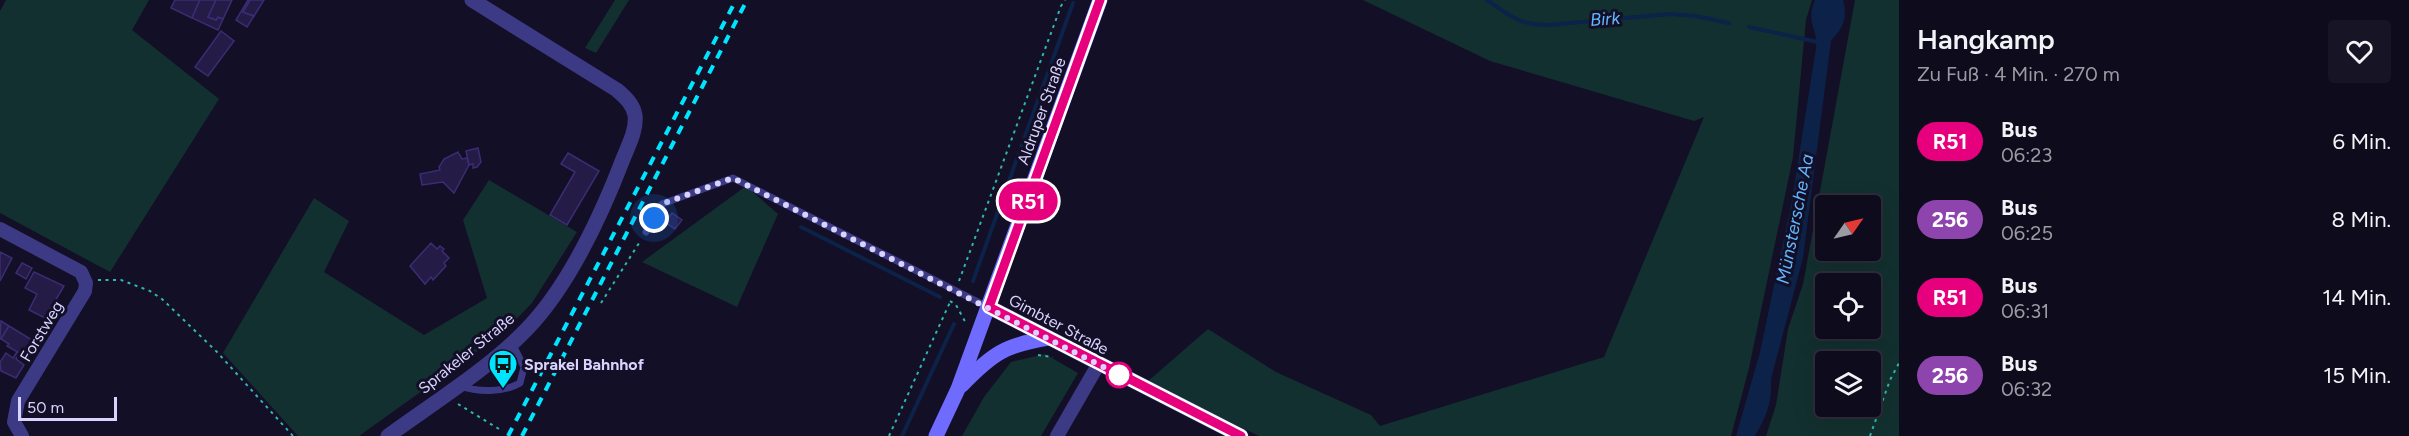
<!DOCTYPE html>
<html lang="de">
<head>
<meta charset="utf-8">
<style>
	:root { --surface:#0e0b1c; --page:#171425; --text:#f1f3f6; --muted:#9b9ba3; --line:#2e2b3b }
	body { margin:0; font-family:Figtree,sans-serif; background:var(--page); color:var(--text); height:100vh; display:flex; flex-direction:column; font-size:22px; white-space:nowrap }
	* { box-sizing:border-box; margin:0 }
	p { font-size:20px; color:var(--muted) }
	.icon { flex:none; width:33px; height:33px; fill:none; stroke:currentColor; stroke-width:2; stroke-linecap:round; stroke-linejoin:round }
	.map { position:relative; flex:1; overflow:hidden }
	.details { display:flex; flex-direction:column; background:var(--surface); width:510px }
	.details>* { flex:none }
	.badge { padding:0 12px; border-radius:20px; font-size:21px; line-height:39px }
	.needle { width:39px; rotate:56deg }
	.buttons { position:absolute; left:1815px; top:195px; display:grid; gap:12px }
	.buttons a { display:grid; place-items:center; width:66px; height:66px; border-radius:6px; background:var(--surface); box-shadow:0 6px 24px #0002,0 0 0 2px var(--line); font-size:30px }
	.scale { position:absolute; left:18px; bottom:15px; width:99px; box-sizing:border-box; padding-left:6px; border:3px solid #d9d4ff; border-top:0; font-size:16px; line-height:21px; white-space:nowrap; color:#d9d4ff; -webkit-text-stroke:4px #130f26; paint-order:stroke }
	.you { position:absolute; width:30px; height:30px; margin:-15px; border:4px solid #fff; border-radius:50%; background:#1a73e8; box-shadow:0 0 0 9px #1a73e833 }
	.map>.badge { position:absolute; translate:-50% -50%; box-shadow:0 0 0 3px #fff }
	.round { display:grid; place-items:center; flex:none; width:63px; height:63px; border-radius:6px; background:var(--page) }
	.summary { display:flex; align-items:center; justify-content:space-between; height:102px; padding:0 18px }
	h1 { font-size:28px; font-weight:600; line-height:45px }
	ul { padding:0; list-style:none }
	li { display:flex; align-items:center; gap:18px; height:78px; padding:0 18px }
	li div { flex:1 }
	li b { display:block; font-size:22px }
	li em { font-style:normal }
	li .badge { min-width:66px; font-weight:700; text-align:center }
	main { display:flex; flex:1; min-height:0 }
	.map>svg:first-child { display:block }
	.green { fill:#12302f; fill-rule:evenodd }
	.water { fill:#0c2248 }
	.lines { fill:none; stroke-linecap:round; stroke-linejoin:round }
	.stream { stroke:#0c2248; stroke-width:4 }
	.building { fill:#241b47; stroke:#3b2d73; stroke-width:1.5 }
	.path { stroke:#2fb8b0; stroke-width:2; stroke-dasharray:3 4.5; stroke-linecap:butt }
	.service { stroke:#3d3a85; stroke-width:7 }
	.minor { stroke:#3d3a85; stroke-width:14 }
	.tertiary { stroke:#3d3a85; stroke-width:15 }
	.secondary { stroke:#6f6bff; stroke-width:15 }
	.rail { stroke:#00e5ff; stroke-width:4; stroke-dasharray:9 8; stroke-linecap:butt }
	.line-casing { stroke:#fff; stroke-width:14 }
	.line { stroke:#e6007e; stroke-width:9 }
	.walk { stroke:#d9d4ff; stroke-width:6; stroke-dasharray:0 10.8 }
	.stop-dot { fill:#fff; stroke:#e6007e; stroke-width:3 }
	.labels { text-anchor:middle; stroke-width:6; stroke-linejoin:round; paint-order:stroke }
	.street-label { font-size:16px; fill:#d9d4ff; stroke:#130f26 }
	.poi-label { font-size:16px; font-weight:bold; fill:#d9d4ff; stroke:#130f26; text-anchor:start }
	.water-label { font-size:18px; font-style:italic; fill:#62b6ff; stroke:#130f26 }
</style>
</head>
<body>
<main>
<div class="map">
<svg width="1899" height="436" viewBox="0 0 1899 436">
	<rect width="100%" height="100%" fill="#130f26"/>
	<!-- green -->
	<g class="green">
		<polygon points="6,0 149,0 132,30 219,99 110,272 0,213 0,11"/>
		<polygon points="615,0 629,0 596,53 585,48"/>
		<polygon points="1363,0 1812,0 1806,20 1793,157 1749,368 1731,436 1259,436 1147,382 1208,329 1276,372 1371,415 1380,426 1604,357 1704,117 1694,121 1490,61"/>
		<path d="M1855,0H1899V436H1766L1776,405L1788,329L1803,284ZM1826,206H1870V250H1826ZM1826,284H1870V328H1826ZM1826,362H1870V406H1826Z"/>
		<polygon points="489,180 577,232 532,303 503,333 359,436 298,436 223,353 314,198 349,221 324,272 424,335 487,298 463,220"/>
		<polygon points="746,186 778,214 737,307 642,262"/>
		<polygon points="1045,354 1078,373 1041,436 962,436 984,397 1011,362"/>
	</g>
	<!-- water -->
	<path class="water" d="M1815,0H1843C1848,19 1843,27 1831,41L1803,258L1771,379C1772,403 1767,415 1755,436H1736L1760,352L1792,200L1816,48C1818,27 1805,23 1815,0Z"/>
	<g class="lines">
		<!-- stream -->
		<g class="stream">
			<path d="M1487,0C1512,17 1517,24 1548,25L1670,14L1695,16L1729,23"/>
			<polyline points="1749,27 1822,43"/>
			<polyline points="801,227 940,297"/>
			<polyline points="973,281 1073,3"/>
			<polyline points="902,436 954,324"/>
		</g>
	</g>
	<!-- building -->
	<g class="building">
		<polygon points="175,0 200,0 192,18 171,8"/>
		<polygon points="200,0 216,0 208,17 216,20 218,17 223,19 218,30 192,18"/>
		<polygon points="216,0 232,0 223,19 218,17 216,20 208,17"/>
		<polygon points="248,0 250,0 243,12 254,16 247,27 236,20"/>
		<polygon points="250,0 264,0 254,16 243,12"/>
		<polygon points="221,31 234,41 208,76 195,67"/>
		<polygon points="478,148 481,162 477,167 473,168 473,164 469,165 466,151"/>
		<polygon points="458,152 462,159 467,158 469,165 454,193 443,182 422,185 420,174 440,170 439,167 444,159"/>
		<polygon points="568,153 599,171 567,225 550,215 575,172 561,164"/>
		<polygon points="672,213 682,220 675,229 665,222"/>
		<polygon points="431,243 437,249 440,246 444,249 442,251 449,258 444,263 446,266 433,280 431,277 425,284 410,266"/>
		<polygon points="0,252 12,258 0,281"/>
		<polygon points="22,263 32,268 26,279 16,273"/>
		<polygon points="34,272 64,286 45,318 29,310 37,294 25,288"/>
		<polygon points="1,321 9,326 1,339 0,338"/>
		<polygon points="9,326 37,343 28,358 7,346 9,344 1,339"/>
		<polygon points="17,352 20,353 16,359 24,365 16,378 1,371 0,362 6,353 13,358"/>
	</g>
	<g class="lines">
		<!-- path -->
		<g class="path">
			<polyline points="98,280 121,280 150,291 162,299 217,352 293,436"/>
			<polyline points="959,281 1061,6 1065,0"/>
			<polyline points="950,301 956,305 967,325"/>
			<polyline points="601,303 641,240"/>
			<polyline points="1038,355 1053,357"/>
			<polyline points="458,404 499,429"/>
			<polyline points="889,436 951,300"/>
			<polyline points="1870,436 1890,380 1899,363"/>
		</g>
		<!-- service -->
		<g class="service">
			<polyline points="646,232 662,204 733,178 988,307"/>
			<path d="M459,386C478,392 503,393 520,383L524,367L512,343"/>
		</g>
		<!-- minor -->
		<g class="minor">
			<polyline points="0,229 81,272 86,283 85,291 18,401 14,422 22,436"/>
			<polyline points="1057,436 1098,365"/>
		</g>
		<!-- tertiary -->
		<g class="tertiary">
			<polyline points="989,307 1241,436"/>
			<path d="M388,436C433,403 488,369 526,330C569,286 601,216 623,159C628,146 637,130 635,115C633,104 625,97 617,90L472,0"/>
		</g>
		<!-- secondary -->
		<g class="secondary">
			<path d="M962,385C992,354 1005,345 1048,338"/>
			<polyline points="936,436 958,389 1100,0"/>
		</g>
		<!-- rail -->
		<g class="rail">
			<polyline points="508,436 736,0"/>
			<polyline points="522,436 747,0"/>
		</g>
	</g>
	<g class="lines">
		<!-- line casing -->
		<g class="line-casing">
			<polyline id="line" points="1100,0 989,307 1241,436"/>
		</g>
		<!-- line -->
		<use href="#line" class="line"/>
		<!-- walk -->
		<polyline class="walk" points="654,218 662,204 733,178 1121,376 1119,375"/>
	</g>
	<!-- icons -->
	<defs>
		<g id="bus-pin" transform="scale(1.5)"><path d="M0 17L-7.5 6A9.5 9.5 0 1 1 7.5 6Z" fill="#00e5ff" stroke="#130f26"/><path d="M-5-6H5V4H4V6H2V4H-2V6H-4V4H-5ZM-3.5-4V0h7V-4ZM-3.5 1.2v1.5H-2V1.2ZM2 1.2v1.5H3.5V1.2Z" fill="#111"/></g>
	</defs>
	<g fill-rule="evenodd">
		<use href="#bus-pin" x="503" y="364"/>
	</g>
	<!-- markers -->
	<circle class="stop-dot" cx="1119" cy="375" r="12"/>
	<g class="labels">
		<!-- street labels -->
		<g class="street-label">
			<text transform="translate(1041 111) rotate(-70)" y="6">Aldruper Straße</text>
			<text transform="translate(1059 324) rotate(28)" y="6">Gimbter Straße</text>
			<text transform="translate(41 331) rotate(-59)" y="6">Forstweg</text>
			<text transform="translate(466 353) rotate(-39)" y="6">Sprakeler Straße</text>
		</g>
		<!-- poi labels -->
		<g class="poi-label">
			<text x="524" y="370">Sprakel Bahnhof</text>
		</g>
		<!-- water labels -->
		<g class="water-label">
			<text transform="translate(1605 19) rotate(-4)" y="6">Birk</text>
			<text transform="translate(1795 219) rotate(-79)" y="6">Münstersche Aa</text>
		</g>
	</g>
</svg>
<div class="buttons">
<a><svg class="needle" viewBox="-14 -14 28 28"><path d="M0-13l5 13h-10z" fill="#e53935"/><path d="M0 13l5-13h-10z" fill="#9b9ba3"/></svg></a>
<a><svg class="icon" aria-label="locate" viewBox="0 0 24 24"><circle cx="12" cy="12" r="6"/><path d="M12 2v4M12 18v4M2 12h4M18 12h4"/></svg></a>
<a><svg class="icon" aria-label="layers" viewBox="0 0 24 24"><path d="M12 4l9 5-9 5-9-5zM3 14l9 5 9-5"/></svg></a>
</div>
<div class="scale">50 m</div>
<div class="you" style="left:654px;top:218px"></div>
<b class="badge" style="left:1028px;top:201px;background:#e6007e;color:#fff">R51</b>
</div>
<section class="details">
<div class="summary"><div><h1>Hangkamp</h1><p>Zu Fuß · 4 Min. · 270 m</p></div><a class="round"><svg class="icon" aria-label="heart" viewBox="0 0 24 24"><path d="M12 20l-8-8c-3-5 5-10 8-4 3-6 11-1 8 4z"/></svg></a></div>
<ul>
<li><span class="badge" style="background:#e6007e;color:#fff">R51</span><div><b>Bus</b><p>06:23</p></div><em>6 Min.</em></li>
<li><span class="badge" style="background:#8e44ad;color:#fff">256</span><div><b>Bus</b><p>06:25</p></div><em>8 Min.</em></li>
<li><span class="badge" style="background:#e6007e;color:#fff">R51</span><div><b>Bus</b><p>06:31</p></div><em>14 Min.</em></li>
<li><span class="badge" style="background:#8e44ad;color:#fff">256</span><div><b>Bus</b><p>06:32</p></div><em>15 Min.</em></li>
</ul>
</section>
</main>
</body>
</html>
